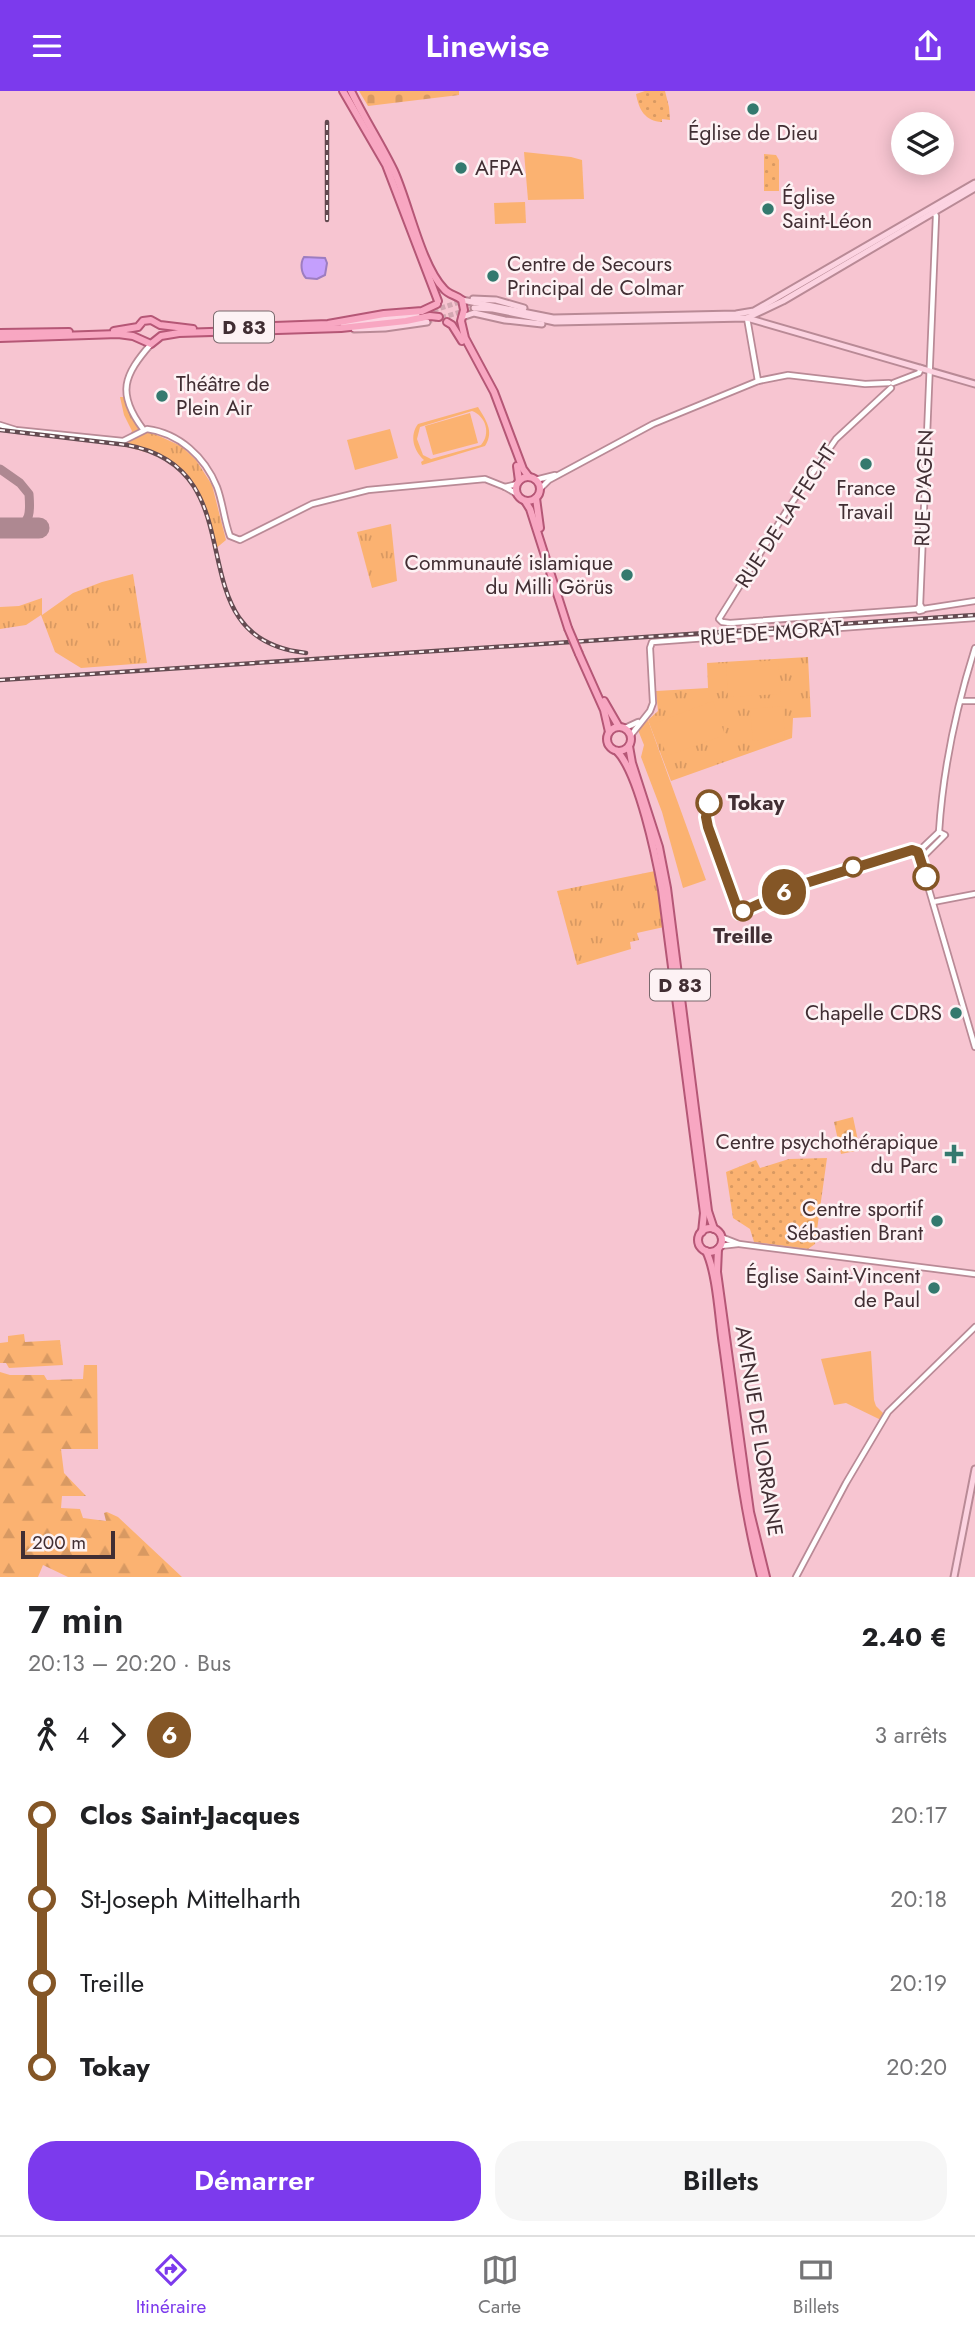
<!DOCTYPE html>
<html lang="fr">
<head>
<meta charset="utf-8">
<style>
	:root { --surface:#fff; --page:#f6f6f6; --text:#202124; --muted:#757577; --line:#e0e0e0; --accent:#7c3aed }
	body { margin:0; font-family:Jost,sans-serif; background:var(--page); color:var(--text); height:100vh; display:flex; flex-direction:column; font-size:26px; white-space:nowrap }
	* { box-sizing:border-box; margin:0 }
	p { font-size:23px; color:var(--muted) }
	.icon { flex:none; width:38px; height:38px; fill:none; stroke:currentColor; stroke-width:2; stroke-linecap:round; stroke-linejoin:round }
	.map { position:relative; height:1486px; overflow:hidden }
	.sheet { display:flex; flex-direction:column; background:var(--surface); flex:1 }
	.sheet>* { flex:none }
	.badge { padding:0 14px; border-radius:23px; font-size:24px; line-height:46px }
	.tools { position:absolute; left:891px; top:21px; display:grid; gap:14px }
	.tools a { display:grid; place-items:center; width:63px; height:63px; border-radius:50%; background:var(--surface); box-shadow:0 4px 18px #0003; font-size:35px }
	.scale { position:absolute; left:21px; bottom:18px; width:94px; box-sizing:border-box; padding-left:7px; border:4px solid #412e33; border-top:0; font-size:19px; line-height:24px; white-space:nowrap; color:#412e33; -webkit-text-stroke:5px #fdf2f4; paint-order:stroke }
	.map>.badge { position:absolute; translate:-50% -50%; box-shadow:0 0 0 4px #fff }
	.legs { display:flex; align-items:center; gap:10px; height:77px; padding:0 28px; font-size:23px }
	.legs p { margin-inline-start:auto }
	.head { display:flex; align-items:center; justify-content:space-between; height:119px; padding:0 28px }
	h1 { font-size:38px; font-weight:600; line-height:52px }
	.button { display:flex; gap:14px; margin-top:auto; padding:14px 28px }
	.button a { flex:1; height:80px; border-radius:28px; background:var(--accent); color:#fff; font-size:28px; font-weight:600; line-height:80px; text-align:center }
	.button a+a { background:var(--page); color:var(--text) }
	ul { padding:0 28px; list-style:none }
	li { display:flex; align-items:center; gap:24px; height:84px; font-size:26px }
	li i { display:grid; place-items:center; width:10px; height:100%; margin:0 9px; background:currentColor }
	li i::after { content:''; width:18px; height:18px; margin:-9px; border:5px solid; border-radius:50%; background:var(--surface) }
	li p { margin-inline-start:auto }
	li:first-child i { background:linear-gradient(#0000 50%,currentColor 0) }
	li:last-child i { background:linear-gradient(currentColor 50%,#0000 0) }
	header { display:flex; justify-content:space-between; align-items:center; height:91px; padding:0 28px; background:var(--accent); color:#fff; font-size:32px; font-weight:600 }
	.menu { display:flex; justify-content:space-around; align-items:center; height:98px; border-top:2px solid var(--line); background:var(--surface); font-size:19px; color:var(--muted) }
	.menu a { display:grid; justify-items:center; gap:4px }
	.menu .active { color:var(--accent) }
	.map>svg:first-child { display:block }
	.grass { fill:url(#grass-tufts) }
	.forest { fill:url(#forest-firs) }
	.cemetery { fill:url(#cemetery-stones) }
	.park { fill:url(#park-dots) }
	.garden { fill:#fbb271; fill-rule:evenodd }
	.water { fill:#c49ffd; stroke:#9d7dc0; stroke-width:2 }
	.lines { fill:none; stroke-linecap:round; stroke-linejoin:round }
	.taxiway { stroke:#ae8891; stroke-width:9 }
	.runway { stroke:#ae8891; stroke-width:21 }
	.secondary-tunnel { stroke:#d3a7b1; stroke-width:5; stroke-dasharray:5 2.5; stroke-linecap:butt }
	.tertiary-casing { stroke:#b98a96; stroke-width:8 }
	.secondary-casing { stroke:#b98a96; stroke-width:9 }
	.primary-casing { stroke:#b55776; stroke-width:10 }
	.tertiary { stroke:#fff; stroke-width:4.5 }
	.secondary { stroke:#fcd3e1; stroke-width:5 }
	.primary { stroke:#f8a7c2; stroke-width:6 }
	.rail-casing { stroke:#644b51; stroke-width:4.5 }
	.rail { stroke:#fdf2f4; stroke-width:2; stroke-dasharray:5; stroke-linecap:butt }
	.primary-bridge-casing { stroke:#b55776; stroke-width:10; stroke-linecap:butt }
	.primary-bridge { stroke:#f8a7c2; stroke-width:6 }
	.line-1-casing { stroke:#fff; stroke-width:16 }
	.line-1 { stroke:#845626; stroke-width:10 }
	.poi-dot { fill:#34796e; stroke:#fdf2f4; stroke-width:2.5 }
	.stop-1-dot { fill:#fff; stroke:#845626; stroke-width:3.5 }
	.labels { text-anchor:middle; stroke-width:5; stroke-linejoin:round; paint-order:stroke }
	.shield { fill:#fdf2f4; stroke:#79696d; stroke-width:2 }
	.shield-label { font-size:19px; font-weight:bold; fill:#412e33 }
	.poi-label { font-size:21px; fill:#412e33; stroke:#fdf2f4; text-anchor:end }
	.street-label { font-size:21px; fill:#412e33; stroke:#fdf2f4 }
	.stop-label { font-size:21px; font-weight:bold; fill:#412e33; stroke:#fdf2f4; text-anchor:start }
</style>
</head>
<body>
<header><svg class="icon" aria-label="menu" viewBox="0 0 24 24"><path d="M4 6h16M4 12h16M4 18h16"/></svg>Linewise<svg class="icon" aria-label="share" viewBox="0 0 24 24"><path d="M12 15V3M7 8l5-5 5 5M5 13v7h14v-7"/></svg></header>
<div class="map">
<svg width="975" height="1486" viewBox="0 0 975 1486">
	<defs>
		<pattern id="grass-tufts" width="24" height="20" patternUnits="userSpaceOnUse" patternTransform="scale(1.75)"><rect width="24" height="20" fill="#fbb271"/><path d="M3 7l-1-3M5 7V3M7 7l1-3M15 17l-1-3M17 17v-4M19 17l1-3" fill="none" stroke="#d89962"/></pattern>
		<pattern id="forest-firs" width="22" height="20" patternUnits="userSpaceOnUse" patternTransform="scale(1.75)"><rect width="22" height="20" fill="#fbb271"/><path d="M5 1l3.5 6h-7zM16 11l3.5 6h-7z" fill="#d89962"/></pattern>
		<pattern id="cemetery-stones" width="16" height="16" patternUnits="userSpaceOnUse" patternTransform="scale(1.75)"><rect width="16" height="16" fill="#fbb271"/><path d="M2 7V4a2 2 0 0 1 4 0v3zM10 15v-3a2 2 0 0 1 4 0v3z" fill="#d89962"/></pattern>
		<pattern id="park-dots" width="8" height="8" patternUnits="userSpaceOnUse" patternTransform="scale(1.75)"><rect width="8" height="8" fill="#fbb271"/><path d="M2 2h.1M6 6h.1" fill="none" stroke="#d89962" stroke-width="1.8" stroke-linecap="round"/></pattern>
	</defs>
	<rect width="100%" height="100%" fill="#f7c5d1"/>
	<!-- grass -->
	<g class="grass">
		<path d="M120,306H125L129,321L137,335L181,355L196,369L212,394L226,449L214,459C207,423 197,381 158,365C149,361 137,359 127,356L123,348L129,345L132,340L124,324Z"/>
		<polygon points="391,433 397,490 372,497 357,441"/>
		<polygon points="133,483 147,572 81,577 55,561 41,524 26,534 0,538 0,516 19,515 42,507 42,524 73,502 102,491"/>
		<polygon points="808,566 811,626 793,627 792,647 671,690 648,629 658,620 656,600 708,597 707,572"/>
		<polygon points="655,780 664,836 637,842 639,849 630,851 631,858 577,874 557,800"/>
	</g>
	<!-- forest -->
	<g class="forest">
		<polygon points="24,1243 25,1251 60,1249 63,1274 9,1277 6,1272 0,1272 0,1252 8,1251 8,1245"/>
		<polygon points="84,1274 97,1274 98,1358 61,1358 64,1382 86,1405 62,1405 61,1417 80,1418 83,1427 106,1430 104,1422 107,1421 118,1426 182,1486 68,1486 43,1474 38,1486 0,1486 0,1281 10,1284 44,1284 47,1289 83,1288"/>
	</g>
	<!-- cemetery -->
	<g class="cemetery">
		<polygon points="359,0 459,0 459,4 368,15"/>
		<polygon points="853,1026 860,1059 841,1063 834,1031"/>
	</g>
	<!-- park -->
	<g class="park">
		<path d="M645,0H665L669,16L670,29L662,28V31C645,30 639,19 636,3Z"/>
		<polygon points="764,63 776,64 779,69 779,100 764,100"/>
		<polygon points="827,1067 815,1153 808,1158 754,1151 750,1138 733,1127 726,1081 756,1069 760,1077 789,1068"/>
	</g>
	<!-- garden -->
	<g class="garden">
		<polygon points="524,61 571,66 582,69 584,108 528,109"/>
		<polygon points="525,111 526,132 495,133 494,112"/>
		<path d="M478,316C485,328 495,340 485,355L422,374L421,371L424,369C414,360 409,345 418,333ZM472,320C486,325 491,343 481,354L431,368L423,364L417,348L420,336Z"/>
		<polygon points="470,322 478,352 433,364 425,335"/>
		<polygon points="390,338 398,367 355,379 347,349"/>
		<polygon points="778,569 781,603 728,606 726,573"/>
		<polygon points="713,610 725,644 667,665 655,632"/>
		<polygon points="783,615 785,648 753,650 750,618"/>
		<polygon points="648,629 706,789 683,797 662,721 641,666 644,654 638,639"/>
		<polygon points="871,1260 874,1309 876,1315 884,1323 881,1329 846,1312 834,1314 821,1268"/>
	</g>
	<!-- water -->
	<path class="water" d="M304,166L325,167L327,172L325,184L317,188L306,187C301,182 300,172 304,166Z"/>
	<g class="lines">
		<!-- taxiway -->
		<path class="taxiway" d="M0,378L20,392L29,403C30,418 32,433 14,437"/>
		<!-- runway -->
		<polyline class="runway" points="0,437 39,437"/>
		<!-- secondary-tunnel -->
		<g class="secondary-tunnel">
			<polyline points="419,224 466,209"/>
			<polyline points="427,231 474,217"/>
		</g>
		<!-- tertiary casing -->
		<g class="tertiary-casing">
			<g id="tertiary">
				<polyline points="747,227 758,290"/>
				<polyline points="893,292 919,282 921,277"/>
				<polyline points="891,297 836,348 789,416 719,528 722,531 730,532 918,518"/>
				<path d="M0,334L16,339L123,350L147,338C179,342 205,366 217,396C223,412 224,429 230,445L240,449L312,413L368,399L485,388L505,396L517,403"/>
				<path d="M143,338C116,302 124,284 151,253"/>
				<polyline points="535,389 555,384"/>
				<polyline points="505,396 517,393"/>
				<polyline points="540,398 549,389 653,333 758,290 788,284 865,293 889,292"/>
				<polyline points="920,515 936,125 934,121"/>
				<polygon points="921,515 923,519 919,520 918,517"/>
				<polyline points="923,518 975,510"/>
				<polyline points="961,610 975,610"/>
				<polyline points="625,637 638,631"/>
				<polyline points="631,644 650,620 653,612 650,557 652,551 975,527"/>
				<path d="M939,741C943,678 956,617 975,557"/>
				<polyline points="918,761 975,956"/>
				<polyline points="918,761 939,741"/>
				<polyline points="921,768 945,744 939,741"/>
				<polyline points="860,774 912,759 918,761"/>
				<polyline points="933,811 975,803"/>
				<polyline points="721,1146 739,1153 975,1183"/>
				<polyline points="720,1155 738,1153"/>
				<polyline points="796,1486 846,1392 888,1321 975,1236"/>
			</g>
		</g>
		<!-- secondary casing -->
		<g class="secondary-casing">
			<g id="secondary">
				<polyline points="473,208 496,209 524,217"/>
				<polyline points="462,209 553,227 736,223 754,220 975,92"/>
				<polyline points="474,217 493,218 555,231 747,227 975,293"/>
				<polyline points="462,226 474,222 505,229 542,233"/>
				<polyline points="747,227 783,210 975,97"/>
				<polyline points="343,233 417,224"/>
				<polyline points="354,238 385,237 427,231"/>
				<polyline points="954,1486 975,1378"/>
			</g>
		</g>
		<!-- primary casing -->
		<g class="primary-casing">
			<g id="primary">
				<polyline points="343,0 386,74 438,210"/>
				<path d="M351,0C364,27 381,53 394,80C409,113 421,174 444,198C449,204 456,204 462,209L464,219L461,230L465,247L494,301L523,378L529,386"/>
				<polyline points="447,231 452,234 462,250"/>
				<polyline points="246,236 328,233 384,223 422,220 437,213"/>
				<polyline points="114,240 138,236 143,230 151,229 160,234 193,238"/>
				<polyline points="0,242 69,241"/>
				<polyline points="0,247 118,243 133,245 151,253 161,245 179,242 341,237 406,230 430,225 439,226"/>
				<polyline points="517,375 519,390"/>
				<circle cx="528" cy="398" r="12"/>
				<polyline points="536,407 540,437"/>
				<polyline points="525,410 530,418 568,537"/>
				<polyline points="579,563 604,619 609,641"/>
				<polyline points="604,610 619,636"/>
				<circle cx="619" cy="648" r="12"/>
				<polyline points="629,655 632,672 659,756 667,797 708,1120 714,1138"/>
				<path d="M617,660C639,683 656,766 662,799L704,1122L702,1141"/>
				<circle cx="710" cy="1149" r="12"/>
				<polyline points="718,1158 717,1181 750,1421 766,1486"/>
				<path d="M706,1160C717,1182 719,1229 723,1254C734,1332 741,1410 761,1486"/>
			</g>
		</g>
		<!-- tertiary -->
		<use href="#tertiary" class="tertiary"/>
		<!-- secondary -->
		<use href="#secondary" class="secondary"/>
		<!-- primary -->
		<use href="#primary" class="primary"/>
		<!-- rail casing -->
		<g class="rail-casing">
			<g id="rail">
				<polyline points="327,129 327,31"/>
				<path d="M0,339L127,354C265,380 168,547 306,562"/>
				<polyline points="0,589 975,524"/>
			</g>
		</g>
		<!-- rail -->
		<use href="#rail" class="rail"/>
		<!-- primary-bridge casing -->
		<g class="primary-bridge-casing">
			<polyline id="primary-bridge" points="568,537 579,563"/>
		</g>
		<!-- primary-bridge -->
		<use href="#primary-bridge" class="primary-bridge"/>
	</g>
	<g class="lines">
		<!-- line-1 casing -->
		<g class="line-1-casing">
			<polyline id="line-1" points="709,712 706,726 708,736 739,822 806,792 912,759 918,761 926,786"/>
		</g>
		<!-- line-1 -->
		<use href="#line-1" class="line-1"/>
	</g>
	<!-- markers -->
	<g class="poi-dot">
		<circle cx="753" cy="18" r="7"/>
		<circle cx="461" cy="77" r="7"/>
		<circle cx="768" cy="118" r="7"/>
		<circle cx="493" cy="185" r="7"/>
		<circle cx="162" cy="305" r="7"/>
		<circle cx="866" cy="373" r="7"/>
		<circle cx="627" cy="484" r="7"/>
		<circle cx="956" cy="922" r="7"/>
		<path d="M950.5 1052.5h7v7h7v7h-7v7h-7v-7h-7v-7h7z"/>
		<circle cx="937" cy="1130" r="7"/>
		<circle cx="934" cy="1197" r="7"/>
	</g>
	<g class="stop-1-dot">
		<circle cx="709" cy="712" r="12"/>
		<circle cx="853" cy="776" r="9"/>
		<circle cx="926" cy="786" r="12"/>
		<circle cx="743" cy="820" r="9"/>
	</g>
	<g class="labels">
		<!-- shield labels -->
		<g class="shield">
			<rect x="214" y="220.5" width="60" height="31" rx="5"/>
			<rect x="650" y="878.5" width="60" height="31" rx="5"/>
		</g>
		<g class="shield-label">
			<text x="244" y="243">D 83</text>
			<text x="680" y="901">D 83</text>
		</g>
		<!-- poi labels -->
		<g class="poi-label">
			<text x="753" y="49" text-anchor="middle">Église de Dieu</text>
			<text x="475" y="84" text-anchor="start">AFPA</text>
			<text x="782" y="113" text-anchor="start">Église<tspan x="782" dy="24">Saint-Léon</tspan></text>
			<text x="507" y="180" text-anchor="start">Centre de Secours<tspan x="507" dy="24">Principal de Colmar</tspan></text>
			<text x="176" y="300" text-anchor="start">Théâtre de<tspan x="176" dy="24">Plein Air</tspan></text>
			<text x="866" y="404" text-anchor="middle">France<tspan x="866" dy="24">Travail</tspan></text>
			<text x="613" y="479">Communauté islamique<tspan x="613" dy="24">du Milli Görüs</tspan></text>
			<text x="942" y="929">Chapelle CDRS</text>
			<text x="938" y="1058">Centre psychothérapique<tspan x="938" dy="24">du Parc</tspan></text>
			<text x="923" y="1125">Centre sportif<tspan x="923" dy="24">Sébastien Brant</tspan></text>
			<text x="920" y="1192">Église Saint-Vincent<tspan x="920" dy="24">de Paul</tspan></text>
		</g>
		<!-- street labels -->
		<g class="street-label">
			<text transform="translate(924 397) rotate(-88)" y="7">RUE D'AGEN</text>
			<text transform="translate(786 425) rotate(-57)" y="7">RUE DE LA FECHT</text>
			<text transform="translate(771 542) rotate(-4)" y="7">RUE DE MORAT</text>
			<text transform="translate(759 1340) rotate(81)" y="7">AVENUE DE LORRAINE</text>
		</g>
		<!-- stop labels -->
		<g class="stop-label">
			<text x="728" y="719">Tokay</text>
			<text x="743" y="852" text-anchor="middle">Treille</text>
		</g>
	</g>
</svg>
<div class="tools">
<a><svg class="icon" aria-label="layers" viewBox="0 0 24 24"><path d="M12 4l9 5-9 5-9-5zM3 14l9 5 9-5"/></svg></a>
</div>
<div class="scale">200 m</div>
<b class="badge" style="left:784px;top:801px;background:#845626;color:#fff">6</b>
</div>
<section class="sheet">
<div class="head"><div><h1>7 min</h1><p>20:13 – 20:20 · Bus</p></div><b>2.40 €</b></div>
<div class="legs"><svg class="icon" aria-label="walk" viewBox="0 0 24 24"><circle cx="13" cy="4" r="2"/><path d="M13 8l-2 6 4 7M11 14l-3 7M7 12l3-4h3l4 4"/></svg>4<svg class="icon" aria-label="forward" viewBox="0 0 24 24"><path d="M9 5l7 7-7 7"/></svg><b class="badge" style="background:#845626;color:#fff">6</b><p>3 arrêts</p></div>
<ul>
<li><i style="color:#845626"></i><b>Clos Saint-Jacques</b><p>20:17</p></li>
<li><i style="color:#845626"></i><span>St-Joseph Mittelharth</span><p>20:18</p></li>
<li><i style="color:#845626"></i><span>Treille</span><p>20:19</p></li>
<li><i style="color:#845626"></i><b>Tokay</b><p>20:20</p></li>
</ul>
<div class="button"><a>Démarrer</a><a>Billets</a></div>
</section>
<nav class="menu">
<a class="active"><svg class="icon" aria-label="directions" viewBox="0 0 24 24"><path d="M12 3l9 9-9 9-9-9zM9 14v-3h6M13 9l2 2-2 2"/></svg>Itinéraire</a>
<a><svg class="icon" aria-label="map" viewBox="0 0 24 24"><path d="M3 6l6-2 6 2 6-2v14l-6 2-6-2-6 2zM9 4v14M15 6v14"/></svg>Carte</a>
<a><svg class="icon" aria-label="tickets" viewBox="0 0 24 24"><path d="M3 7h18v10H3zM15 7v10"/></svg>Billets</a>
</nav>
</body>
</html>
